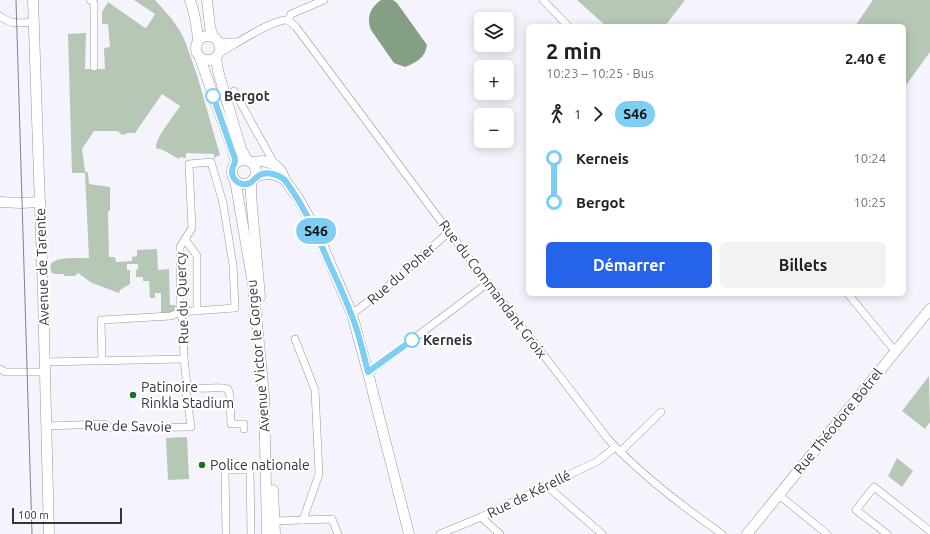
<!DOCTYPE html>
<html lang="fr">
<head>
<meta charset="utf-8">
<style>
	:root { --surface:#fff; --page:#f2f2f2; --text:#202124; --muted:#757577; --accent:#2563eb }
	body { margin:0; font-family:Ubuntu,sans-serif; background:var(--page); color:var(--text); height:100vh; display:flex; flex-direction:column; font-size:15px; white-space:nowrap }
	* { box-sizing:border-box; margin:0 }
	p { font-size:13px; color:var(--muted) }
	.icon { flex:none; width:22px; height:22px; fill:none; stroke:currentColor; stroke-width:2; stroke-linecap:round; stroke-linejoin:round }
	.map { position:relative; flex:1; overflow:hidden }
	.sheet { position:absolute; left:526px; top:24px; width:380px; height:272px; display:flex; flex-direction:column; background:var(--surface); border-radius:6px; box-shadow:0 2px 10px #0003 }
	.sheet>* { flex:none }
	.badge { padding:0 8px; border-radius:13px; font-size:14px; line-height:26px }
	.buttons { position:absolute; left:474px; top:12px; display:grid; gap:8px }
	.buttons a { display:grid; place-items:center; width:40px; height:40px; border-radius:6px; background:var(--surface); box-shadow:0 2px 10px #0003; font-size:20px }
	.scale { position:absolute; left:12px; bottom:10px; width:110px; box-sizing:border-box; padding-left:4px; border:2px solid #353539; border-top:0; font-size:11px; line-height:14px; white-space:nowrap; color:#353539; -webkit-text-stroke:3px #fff; paint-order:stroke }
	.map>.badge { position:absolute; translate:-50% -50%; box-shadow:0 0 0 2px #fff }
	.legs { display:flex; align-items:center; gap:6px; height:44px; padding:0 20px; font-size:13px }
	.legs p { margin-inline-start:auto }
	.summary { display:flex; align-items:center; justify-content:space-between; height:68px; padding:0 20px }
	h1 { font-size:22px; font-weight:600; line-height:30px }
	.cta { display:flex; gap:8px; margin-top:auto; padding:8px 20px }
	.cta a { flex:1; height:46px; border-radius:6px; background:var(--accent); color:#fff; font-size:16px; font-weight:600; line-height:46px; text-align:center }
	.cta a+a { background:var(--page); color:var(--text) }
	ul { padding:0 20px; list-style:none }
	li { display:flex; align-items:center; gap:14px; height:44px; font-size:15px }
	li i { display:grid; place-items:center; width:6px; height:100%; margin:0 5px; background:currentColor }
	li i::after { content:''; width:10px; height:10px; margin:-5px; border:3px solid; border-radius:50%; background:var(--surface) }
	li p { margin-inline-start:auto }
	li:first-child i { background:linear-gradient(#0000 50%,currentColor 0) }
	li:last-child i { background:linear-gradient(currentColor 50%,#0000 0) }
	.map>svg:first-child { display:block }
	.green { fill:#b6c7b5 }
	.water { fill:#859f85 }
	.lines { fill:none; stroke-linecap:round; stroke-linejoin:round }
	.street-casing { stroke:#9796a1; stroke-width:8 }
	.secondary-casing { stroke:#9796a1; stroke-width:11 }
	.street { stroke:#fff; stroke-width:7 }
	.secondary { stroke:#fff; stroke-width:10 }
	.tram { stroke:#818187; stroke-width:1 }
	.line-1-casing { stroke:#fff; stroke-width:9 }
	.line-1 { stroke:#7ecef3; stroke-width:6 }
	.stop-1-dot { fill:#fff; stroke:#7ecef3; stroke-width:2 }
	.poi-dot { fill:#177422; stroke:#fff; stroke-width:1.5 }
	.labels { text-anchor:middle; stroke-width:4; stroke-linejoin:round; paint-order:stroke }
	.stop-label { font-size:14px; font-weight:bold; fill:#353539; stroke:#fff; text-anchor:start }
	.street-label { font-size:14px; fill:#353539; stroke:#fff }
	.poi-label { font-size:14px; fill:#353539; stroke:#fff; text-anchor:start }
</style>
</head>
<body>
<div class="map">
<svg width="930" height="534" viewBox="0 0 930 534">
	<rect width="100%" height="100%" fill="#f5f4fd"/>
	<!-- green -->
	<g class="green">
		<path d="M134,0H155L171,18L180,31L185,41L197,75L220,155L214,158V154L186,153V158L180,157L179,159L163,150L156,148C155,138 174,116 180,106L162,94L135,133H128L122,135L118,131H94L82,149L85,171L88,173L89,184L110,187V211H108L109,257H115L116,262L132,261V257L137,256V250L157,249L158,270L169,269L170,305H176L174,311L171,313L161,314V293H155V298H150L149,281H143V277H136V270L138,269V264H127V270H130V284L120,290L119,293L92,283L78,273L75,276H64V274H56L52,273C42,254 80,259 89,258L85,173H72L68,34L86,33L85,69H105L104,48L110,47L108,24H102V12L108,2L145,28L147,27L155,14Z"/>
		<polygon points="577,0 685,0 665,26 606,26"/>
		<polygon points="873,0 930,0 930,52 904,88 904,26 855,26"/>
		<polygon points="929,376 930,422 925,429 902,411"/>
		<polygon points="187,437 189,479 168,480 166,438"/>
		<polygon points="897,458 913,471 902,487 888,476"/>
	</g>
	<!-- water -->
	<path class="water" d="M381,0H393L397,3L427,45C425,58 417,62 405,67L394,63L371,30C366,17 370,8 381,0Z"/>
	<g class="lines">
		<!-- street casing -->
		<g class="street-casing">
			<g id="street">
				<polyline points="90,0 94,3 94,67"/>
				<polyline points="543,0 568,26"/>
				<path d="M0,16C11,25 21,23 34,22"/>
				<path d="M288,20L296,27L449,232L608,439C641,475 682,506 722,534"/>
				<polyline points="288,20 291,14 324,0"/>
				<polyline points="218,41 223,42 237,42"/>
				<path d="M220,53C234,45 274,18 288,20"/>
				<polyline points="234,91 275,165"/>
				<polyline points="185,239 197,256 197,311"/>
				<polyline points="848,294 895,351"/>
				<polyline points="352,314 386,288 449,232"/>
				<polyline points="295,339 315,390 319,474 303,520"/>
				<polyline points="45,362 184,359"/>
				<polyline points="0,369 5,372 45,372"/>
				<polyline points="368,373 488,283"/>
				<path d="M187,385C200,392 215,385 228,389L230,396L231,424H244V429"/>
				<polyline points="46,426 104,424 112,428 191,427 186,391 187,385 184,359 183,322 180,312 180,247 192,228 189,164 211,162 223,203 233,265 235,308 180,312 171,316 101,320 102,361"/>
				<polyline points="620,452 661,412"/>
				<polyline points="547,486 602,534"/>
				<polyline points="779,495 827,534"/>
				<polyline points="481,517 500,534"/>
				<polyline points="274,521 332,519 338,534"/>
				<polyline points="226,534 225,470 250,470 251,534"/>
				<polyline points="440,534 481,517 598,461 615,447"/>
				<polyline points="887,534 856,510 874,487 930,531"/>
			</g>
		</g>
		<!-- secondary casing -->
		<g class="secondary-casing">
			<g id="secondary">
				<polyline points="33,0 43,294 49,534"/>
				<path d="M190,0C195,14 197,26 198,41"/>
				<polyline points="207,0 210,27 213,37"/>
				<circle cx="208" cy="48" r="12"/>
				<polyline points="200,58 233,151 236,163"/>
				<polyline points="216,58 218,71 241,149 247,160"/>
				<circle cx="244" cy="172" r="12"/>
				<polyline points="252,162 263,161 270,163 275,165 281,171 285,180 298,198 315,228 352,314 368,373 409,534"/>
				<path d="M255,177C267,172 275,174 285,180"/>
				<polyline points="235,180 253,284 258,334 264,395 267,534"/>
				<polyline points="251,183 251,195 260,297"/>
				<polyline points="0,202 21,203 40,202"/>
				<polyline points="273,490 275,534"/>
				<polyline points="747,534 930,309"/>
			</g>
		</g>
		<!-- street -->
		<use href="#street" class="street"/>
		<!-- secondary -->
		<use href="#secondary" class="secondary"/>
		<!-- tram -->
		<polyline class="tram" points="16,0 32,534"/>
	</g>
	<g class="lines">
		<!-- line-1 casing -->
		<g class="line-1-casing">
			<path id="line-1" d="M213,96L235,159C236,164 231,167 232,173C233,181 242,187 250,183C253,181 254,179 257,177C265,170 281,174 287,183C305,208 317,235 329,263C337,280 345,297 351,314C359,332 363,353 368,372L412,340"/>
		</g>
		<!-- line-1 -->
		<use href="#line-1" class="line-1"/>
	</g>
	<!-- markers -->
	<g class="stop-1-dot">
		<circle cx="213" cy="96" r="7"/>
		<circle cx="412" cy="340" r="7"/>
	</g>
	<g class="poi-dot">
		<circle cx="133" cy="395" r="4"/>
		<circle cx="202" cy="465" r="4"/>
	</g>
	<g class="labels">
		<!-- stop labels -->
		<g class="stop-label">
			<text x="224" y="101">Bergot</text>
			<text x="423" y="345">Kerneis</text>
		</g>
		<!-- street labels -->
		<g class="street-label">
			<text transform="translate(42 267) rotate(-92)" y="5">Avenue de Tarente</text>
			<text transform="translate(401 274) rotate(-41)" y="5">Rue du Poher</text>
			<text transform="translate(493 289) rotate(53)" y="5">Rue du Commandant Groix</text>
			<text transform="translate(182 298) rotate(-92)" y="5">Rue du Quercy</text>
			<text transform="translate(258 356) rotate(-95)" y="5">Avenue Victor le Gorgeu</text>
			<text transform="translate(838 421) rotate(-51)" y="5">Rue Théodore Botrel</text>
			<text transform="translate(128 426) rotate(1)" y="5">Rue de Savoie</text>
			<text transform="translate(529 494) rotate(-26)" y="5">Rue de Kérellé</text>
		</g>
		<!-- poi labels -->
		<g class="poi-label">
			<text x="141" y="392">Patinoire<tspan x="141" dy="16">Rinkla Stadium</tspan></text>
			<text x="210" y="470">Police nationale</text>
		</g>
	</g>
</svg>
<div class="buttons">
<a><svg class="icon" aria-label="layers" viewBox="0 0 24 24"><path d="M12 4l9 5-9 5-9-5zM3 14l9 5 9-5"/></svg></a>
<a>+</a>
<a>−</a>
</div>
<div class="scale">100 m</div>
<b class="badge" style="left:316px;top:231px;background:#7ecef3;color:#111">S46</b>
<section class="sheet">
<div class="summary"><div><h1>2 min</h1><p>10:23 – 10:25 · Bus</p></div><b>2.40 €</b></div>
<div class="legs"><svg class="icon" aria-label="walk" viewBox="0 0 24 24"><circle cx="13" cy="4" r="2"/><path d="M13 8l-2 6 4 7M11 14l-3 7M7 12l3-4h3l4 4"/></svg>1<svg class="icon" aria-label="forward" viewBox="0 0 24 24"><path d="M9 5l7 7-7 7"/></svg><b class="badge" style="background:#7ecef3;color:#111">S46</b></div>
<ul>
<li><i style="color:#7ecef3"></i><b>Kerneis</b><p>10:24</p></li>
<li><i style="color:#7ecef3"></i><b>Bergot</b><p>10:25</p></li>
</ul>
<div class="cta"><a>Démarrer</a><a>Billets</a></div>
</section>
</div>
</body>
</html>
